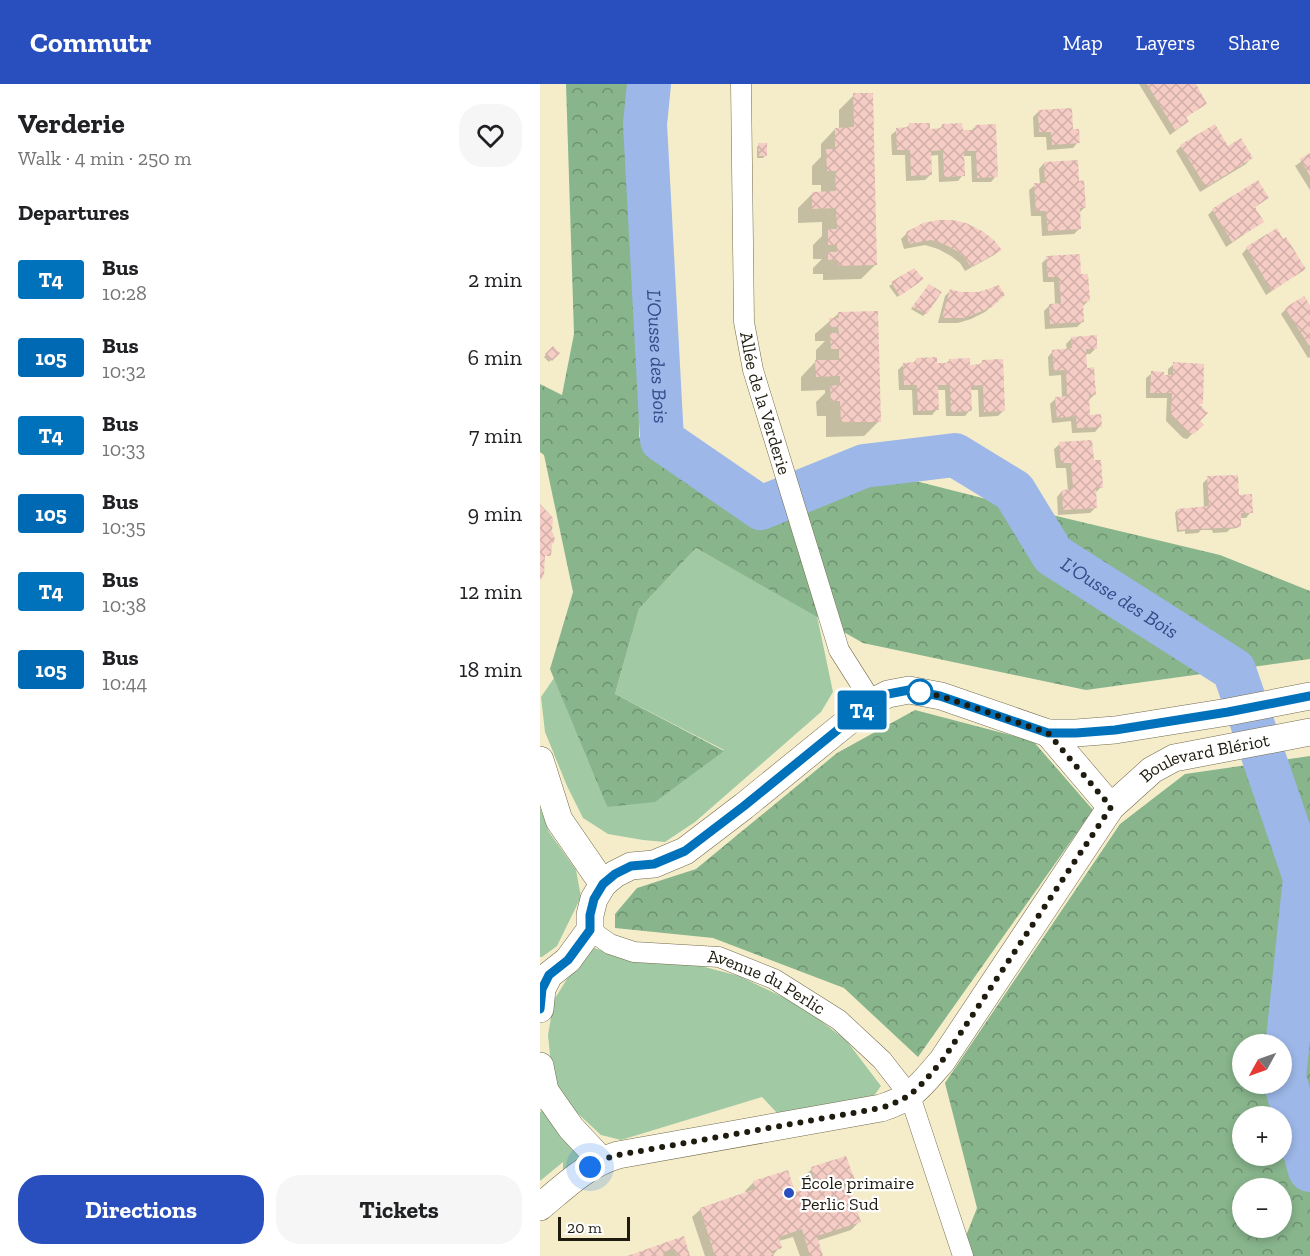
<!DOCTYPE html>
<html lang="en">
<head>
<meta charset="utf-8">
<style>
	:root { --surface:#fff; --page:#f6f6f6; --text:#202124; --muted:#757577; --accent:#294fbe }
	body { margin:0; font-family:"Zilla Slab",serif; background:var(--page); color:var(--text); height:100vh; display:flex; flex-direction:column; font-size:22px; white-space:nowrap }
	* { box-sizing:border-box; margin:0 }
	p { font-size:20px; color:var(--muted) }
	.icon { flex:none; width:33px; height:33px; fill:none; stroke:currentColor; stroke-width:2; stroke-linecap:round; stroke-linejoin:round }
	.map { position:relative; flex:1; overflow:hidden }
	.sheet { display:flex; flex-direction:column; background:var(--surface); width:540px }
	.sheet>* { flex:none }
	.badge { padding:0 12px; border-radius:4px; font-size:21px; line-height:39px }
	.needle { width:39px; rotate:230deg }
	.tools { position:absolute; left:692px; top:950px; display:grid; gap:12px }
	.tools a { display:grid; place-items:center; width:60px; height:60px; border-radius:50%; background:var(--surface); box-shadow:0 3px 9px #0003; font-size:30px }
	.scale { position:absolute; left:18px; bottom:15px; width:72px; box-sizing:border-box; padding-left:6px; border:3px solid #1f1c0f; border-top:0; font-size:16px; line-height:21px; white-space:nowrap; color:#1f1c0f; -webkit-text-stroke:4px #fff; paint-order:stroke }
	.you { position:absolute; width:30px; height:30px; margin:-15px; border:4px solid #fff; border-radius:50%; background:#1a73e8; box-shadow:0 0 0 9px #1a73e833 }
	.map>.badge { position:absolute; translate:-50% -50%; box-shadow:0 0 0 3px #fff }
	h2 { padding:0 18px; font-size:22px; line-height:54px }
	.round { display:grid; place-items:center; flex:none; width:63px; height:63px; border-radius:24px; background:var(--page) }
	.overview { display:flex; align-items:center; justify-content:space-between; height:102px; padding:0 18px }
	h1 { font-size:28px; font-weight:700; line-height:45px }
	.primary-button { display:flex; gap:12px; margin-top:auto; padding:12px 18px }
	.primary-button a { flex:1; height:69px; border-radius:24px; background:var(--accent); color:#fff; font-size:24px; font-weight:700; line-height:69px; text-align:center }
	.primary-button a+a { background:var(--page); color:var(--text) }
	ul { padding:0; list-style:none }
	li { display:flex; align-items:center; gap:18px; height:78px; padding:0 18px }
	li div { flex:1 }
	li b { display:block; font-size:22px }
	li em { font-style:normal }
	li .badge { min-width:66px; font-weight:700; text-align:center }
	header { display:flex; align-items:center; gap:36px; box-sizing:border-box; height:84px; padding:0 30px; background:var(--accent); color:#fff }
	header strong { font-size:28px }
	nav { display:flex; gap:33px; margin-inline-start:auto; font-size:21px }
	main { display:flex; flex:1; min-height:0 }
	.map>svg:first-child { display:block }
	.grass { fill:#a1caa4 }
	.forest { fill:url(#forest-crowns); fill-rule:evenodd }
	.shadow { fill:#0003 }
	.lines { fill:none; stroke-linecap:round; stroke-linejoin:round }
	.river { stroke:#9db7e8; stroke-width:44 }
	.building { fill:url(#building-cross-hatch) }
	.street-casing { stroke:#736b4d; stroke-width:21 }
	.secondary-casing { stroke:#736b4d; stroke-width:28 }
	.street { stroke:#fff; stroke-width:20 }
	.secondary { stroke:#fff; stroke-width:27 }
	.line-casing { stroke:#fff; stroke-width:14 }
	.line { stroke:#0072bc; stroke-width:9 }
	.walk { stroke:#1f1c0f; stroke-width:6; stroke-dasharray:0 10.8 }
	.stop-dot { fill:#fff; stroke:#0072bc; stroke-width:3 }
	.poi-dot { fill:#294fbe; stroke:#fff; stroke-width:2 }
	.labels { text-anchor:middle; stroke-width:4.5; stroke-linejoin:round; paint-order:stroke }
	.street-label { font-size:18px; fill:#1f1c0f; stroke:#fff }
	.poi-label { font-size:18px; fill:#1f1c0f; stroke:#fff; text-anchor:start }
	.water-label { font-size:20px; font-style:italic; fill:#304d89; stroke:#fff }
</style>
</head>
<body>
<header>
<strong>Commutr</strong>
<nav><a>Map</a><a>Layers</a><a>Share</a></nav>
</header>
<main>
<section class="sheet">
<div class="overview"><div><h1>Verderie</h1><p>Walk · 4 min · 250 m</p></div><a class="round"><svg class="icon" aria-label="heart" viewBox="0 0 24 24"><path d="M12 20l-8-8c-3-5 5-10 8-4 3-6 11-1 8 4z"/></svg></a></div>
<h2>Departures</h2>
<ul>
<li><span class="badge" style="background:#0072bc;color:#fff">T4</span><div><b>Bus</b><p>10:28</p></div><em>2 min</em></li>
<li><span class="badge" style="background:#0069b4;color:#fff">105</span><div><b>Bus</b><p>10:32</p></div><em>6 min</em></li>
<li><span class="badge" style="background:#0072bc;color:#fff">T4</span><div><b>Bus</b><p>10:33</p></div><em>7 min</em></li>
<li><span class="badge" style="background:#0069b4;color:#fff">105</span><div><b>Bus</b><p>10:35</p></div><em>9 min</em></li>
<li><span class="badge" style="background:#0072bc;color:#fff">T4</span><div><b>Bus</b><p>10:38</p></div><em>12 min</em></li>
<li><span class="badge" style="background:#0069b4;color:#fff">105</span><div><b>Bus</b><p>10:44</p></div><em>18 min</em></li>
</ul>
<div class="primary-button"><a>Directions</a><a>Tickets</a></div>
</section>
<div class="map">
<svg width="770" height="1172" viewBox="0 0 770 1172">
	<defs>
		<pattern id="forest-crowns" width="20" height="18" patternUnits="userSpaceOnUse" patternTransform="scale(1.5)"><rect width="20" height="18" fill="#88b58c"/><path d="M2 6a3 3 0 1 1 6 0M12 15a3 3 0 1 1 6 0" fill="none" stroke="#6f9271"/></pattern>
		<pattern id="building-cross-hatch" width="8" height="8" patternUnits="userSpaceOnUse" patternTransform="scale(1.5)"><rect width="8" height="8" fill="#f5cdc5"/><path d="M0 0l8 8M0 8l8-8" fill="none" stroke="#d2afa8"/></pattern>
	</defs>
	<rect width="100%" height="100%" fill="#f5edca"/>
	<!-- grass -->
	<g class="grass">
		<polygon points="156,464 277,532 293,608 281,628 155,738 125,758 103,756 68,750 43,734 27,702 5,648 1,613 14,594 67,723 184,666 75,610 99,525"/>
		<polygon points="0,723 9,748 36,786 41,813 17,862 2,873 0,873"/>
		<polygon points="54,864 82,873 157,881 199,892 260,921 306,956 341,1002 333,1013 238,1030 222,1013 81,1056 61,1051 21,1014 12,990 8,951 14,916 27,895"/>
		<polygon points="4,1025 46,1074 23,1093 23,1078 0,1097 0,1028"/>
	</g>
	<!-- forest -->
	<g class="forest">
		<polygon points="26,0 98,0 99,353 224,436 356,392 466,420 680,471 770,507 770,575 546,606 323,559 156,464 99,525 75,610 184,667 115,718 67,723 10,585 33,508 4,371 0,368 0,300 22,311 34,250"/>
		<polygon points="375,626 493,657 553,726 378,973 304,904 173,854 75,844 75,830 97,804 156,785 297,669"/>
		<path d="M770,672V1172H418L437,1124L405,999L580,740L645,690ZM702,960H741V999H702ZM702,1032H741V1071H702ZM702,1104H741V1143H702Z"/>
	</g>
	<!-- shadow -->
	<g class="shadow">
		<polygon points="599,0 654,0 665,19 645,34 647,38 630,51"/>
		<polygon points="314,11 336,180 321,195 283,196 283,190 273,190 273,184 282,175 273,175 273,161 282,152 282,138 258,139 258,124 273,109 281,109 281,101 272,101 272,82 281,73 281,60 295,45 299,45 299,26"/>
		<polygon points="498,28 532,47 538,58 533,64 507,66 506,53 494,53 493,33"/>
		<polygon points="369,41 389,46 398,46 402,42 421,48 431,47 435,43 456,92 451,98 432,98 431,72 422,72 423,91 418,97 399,98 398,71 389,72 390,91 385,96 366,97 365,71 352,71 351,51 357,46 365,45"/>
		<polygon points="219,61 226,71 223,74 217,74 217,63"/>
		<polygon points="641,62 687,64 711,74 706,80 660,108 636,67"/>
		<polygon points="770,71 770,106 755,82"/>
		<polygon points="504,79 537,98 544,124 539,129 539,145 534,150 502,152 501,132 491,132 489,106 495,101 500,101 499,85"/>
		<polygon points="727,114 714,124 722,138 686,163 668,131 673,126"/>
		<polygon points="367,149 460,166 454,171 425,187 420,179 411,172 398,165 385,161 364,165 361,155"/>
		<polygon points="743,156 764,185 726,211 702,170 707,164"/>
		<polygon points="507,174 539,192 548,217 543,222 543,237 537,243 505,245 504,227 510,221 515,221 514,198 503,198 502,179"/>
		<polygon points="374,186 380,197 357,213 349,202"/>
		<polygon points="387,204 386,229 383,232 371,225"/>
		<polygon points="411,206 429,211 464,211 445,228 431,235 418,239 398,239 405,212"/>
		<polygon points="770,224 770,273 768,274 741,230 746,225"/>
		<polygon points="299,229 339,337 324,352 286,353 286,332 277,332 276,318 285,309 285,306 261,307 261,293 276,277 276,266 285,257 275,257 275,250"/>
		<polygon points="532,254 556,264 550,270 545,270 546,285 554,311 549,316 549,332 560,342 555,348 532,349 531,337 512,339 510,320 516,314 522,314 521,291 509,292 508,273 513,267 527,266 526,260"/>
		<polygon points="13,264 17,269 9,278 4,273"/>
		<polygon points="376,276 396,281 405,280 410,276 428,283 438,282 443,277 463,327 458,332 439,333 438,306 430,306 430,326 425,332 406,332 405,306 397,306 397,325 392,331 373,331 372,306 359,306 358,286 364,280 372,280"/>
		<polygon points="634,280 661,319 658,322 658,337 661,341 647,355 643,354 626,337 627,314 606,314 606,294 612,289 628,293 628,285"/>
		<polygon points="520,360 552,378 561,403 555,409 555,424 550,429 518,431 517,413 522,407 528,407 526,384 516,384 514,365"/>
		<polygon points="668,394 698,412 711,428 706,434 699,434 699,442 697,444 690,445 687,448 673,449 672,446 661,446 658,449 645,450 645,447 637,448 635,429 637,426 664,424 663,399"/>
		<polygon points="272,1085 313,1096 302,1106 319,1138 311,1146 277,1157 282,1172 260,1172 253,1153 239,1157 240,1163 232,1172 165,1172 152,1133 161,1125 206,1109 205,1107 214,1098 254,1109 267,1105 263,1093"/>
		<polygon points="143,1154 149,1172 90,1172"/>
	</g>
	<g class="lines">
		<!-- river -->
		<path class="river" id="s1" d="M109,0L105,40L122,356L221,424L324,382L415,371L474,407L513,471L694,586L765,794L744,993L770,1086"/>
	</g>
	<!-- building -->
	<g class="building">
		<polygon points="607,0 656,0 667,20 646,33 649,38 635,46"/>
		<polygon points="313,9 333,9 337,181 298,182 298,176 288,176 288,168 297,168 297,161 288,161 288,145 297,145 296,124 272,125 272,108 296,107 295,87 287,87 286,65 295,65 295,44 314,43"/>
		<polygon points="532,24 533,45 539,45 540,59 512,61 511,48 499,48 498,26"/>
		<polygon points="369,39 390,39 390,45 402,44 402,40 422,39 423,46 435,46 435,41 456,40 458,93 437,94 436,67 424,67 425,92 404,93 403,66 391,67 392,91 371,92 370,66 357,66 356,44 369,43"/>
		<polygon points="675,40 688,62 701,54 713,74 666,103 640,61"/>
		<polygon points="218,59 227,59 227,72 219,72"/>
		<polygon points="770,69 770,92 760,75"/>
		<polygon points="538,76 539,97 544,96 546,124 540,124 541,145 508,147 506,127 496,127 494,99 505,99 504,78"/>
		<polygon points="718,96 729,114 715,123 724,138 692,158 672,125"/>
		<polygon points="398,136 412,136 426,139 442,147 454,156 462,166 431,183 425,174 417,167 404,160 391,156 369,160 366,148 383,139"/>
		<polygon points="737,144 743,155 746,153 766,185 732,207 706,163"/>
		<polygon points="540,170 541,190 548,190 550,217 543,218 544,238 510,240 509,220 521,219 519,193 508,193 506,172"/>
		<polygon points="374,184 384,195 360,212 351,198"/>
		<polygon points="389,200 402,208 387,230 372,223"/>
		<polygon points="459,201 465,211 452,223 425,234 402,234 410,205 420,208 439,208"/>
		<polygon points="764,212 770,221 770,263 745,224"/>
		<polygon points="338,227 341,338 301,338 300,317 291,317 290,302 300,301 300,292 276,293 275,276 299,276 299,265 291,265 290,249 299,249 298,243 290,243 289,234 299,234 298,228"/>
		<polygon points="557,251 557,265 546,265 547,284 554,283 556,311 549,311 550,331 561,330 562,343 537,344 536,332 517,334 515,313 527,312 526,286 514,287 512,266 532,264 531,253"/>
		<polygon points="13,262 20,269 12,277 5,270"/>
		<polygon points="397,273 397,279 409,279 409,275 430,274 430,281 442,280 442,276 463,275 465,327 444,328 443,301 431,302 432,327 411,328 410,301 398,301 399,326 378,327 377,301 364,301 363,279 376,278 376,274"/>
		<polygon points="633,278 664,280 663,320 659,320 668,329 660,337 664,341 654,350 649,349 631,331 632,309 610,309 611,287 624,288 624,291 633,291"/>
		<polygon points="552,356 554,376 561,376 563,404 556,404 557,424 523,426 522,406 533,405 531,379 521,379 519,358"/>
		<polygon points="698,391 699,411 712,410 713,429 701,429 701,443 639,446 637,425 669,422 667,392"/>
		<polygon points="0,420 13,434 12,447 15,455 12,461 11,472 5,472 4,491 0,496"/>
		<polygon points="306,1072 315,1096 300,1101 301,1105 309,1102 321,1138 277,1152 283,1172 270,1172 262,1145 239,1153 242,1164 232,1167 234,1172 175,1172 160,1124 215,1105 213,1097 248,1086 255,1108 276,1101 271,1083"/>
		<polygon points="144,1152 150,1172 137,1172 134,1165 123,1168 124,1172 87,1172"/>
	</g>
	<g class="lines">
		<!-- street casing -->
		<g class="street-casing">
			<g id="street">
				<path id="s2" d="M201,0L204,238L213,286L299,566L332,618"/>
				<path id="s3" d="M50,846L70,860L94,868L179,873L234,895L299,936L342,976L370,1012L423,1172"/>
			</g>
		</g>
		<!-- secondary casing -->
		<g class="secondary-casing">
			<g id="secondary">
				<polyline points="508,649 571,723"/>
				<polyline points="0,676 19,736 63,800"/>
				<polyline points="0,925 2,905 9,891 28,876 50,846 50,831 54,815 63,800 75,790 91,782 114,780 145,767 204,722 332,618 348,610 369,606 401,612 508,649 536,649 575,646 688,628 770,612"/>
				<polyline points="0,982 5,1007 0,1012"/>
				<polyline points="5,1007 31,1044 61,1076"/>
				<path id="s4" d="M0,1123C24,1103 47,1080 78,1071L341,1024C373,1014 380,1002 402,977L571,723L612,686L634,674L770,648"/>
			</g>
		</g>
		<!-- street -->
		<use href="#street" class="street"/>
		<!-- secondary -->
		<use href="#secondary" class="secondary"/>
	</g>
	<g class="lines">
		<!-- line casing -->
		<g class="line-casing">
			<polyline id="line" points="0,925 2,905 9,891 28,876 50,846 50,831 54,815 63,800 75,790 91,782 114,780 145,767 204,722 332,618 348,610 369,606 400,612 508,649 536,649 575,646 688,628 770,612"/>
		</g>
		<!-- line -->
		<use href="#line" class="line"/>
		<!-- walk -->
		<path class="walk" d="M50,1083L61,1076L78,1071L341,1024C373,1014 380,1002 402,977L571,723L508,649L400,612L380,608"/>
	</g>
	<!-- markers -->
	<circle class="stop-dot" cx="380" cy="608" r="12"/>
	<circle class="poi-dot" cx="249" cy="1109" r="6"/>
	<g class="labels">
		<!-- street labels -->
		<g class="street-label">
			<text dy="6" stroke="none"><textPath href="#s2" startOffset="322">Allée de la Verderie</textPath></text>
			<text dy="6" stroke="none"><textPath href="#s4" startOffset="855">Boulevard Blériot</textPath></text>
			<text dy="6" stroke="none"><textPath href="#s3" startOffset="188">Avenue du Perlic</textPath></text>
		</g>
		<!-- poi labels -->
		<g class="poi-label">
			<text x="261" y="1105">École primaire<tspan x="261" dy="21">Perlic Sud</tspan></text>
		</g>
		<!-- water labels -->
		<g class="water-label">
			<text dy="7" stroke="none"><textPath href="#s1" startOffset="273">L'Ousse des Bois</textPath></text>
			<text dy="7" stroke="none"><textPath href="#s1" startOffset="903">L'Ousse des Bois</textPath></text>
		</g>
	</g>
</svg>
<div class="tools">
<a><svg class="needle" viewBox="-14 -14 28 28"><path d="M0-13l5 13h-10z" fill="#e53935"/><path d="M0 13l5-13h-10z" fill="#757577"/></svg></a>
<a>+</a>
<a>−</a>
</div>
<div class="scale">20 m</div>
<div class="you" style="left:50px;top:1083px"></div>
<b class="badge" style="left:322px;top:626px;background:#0072bc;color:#fff">T4</b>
</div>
</main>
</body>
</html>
